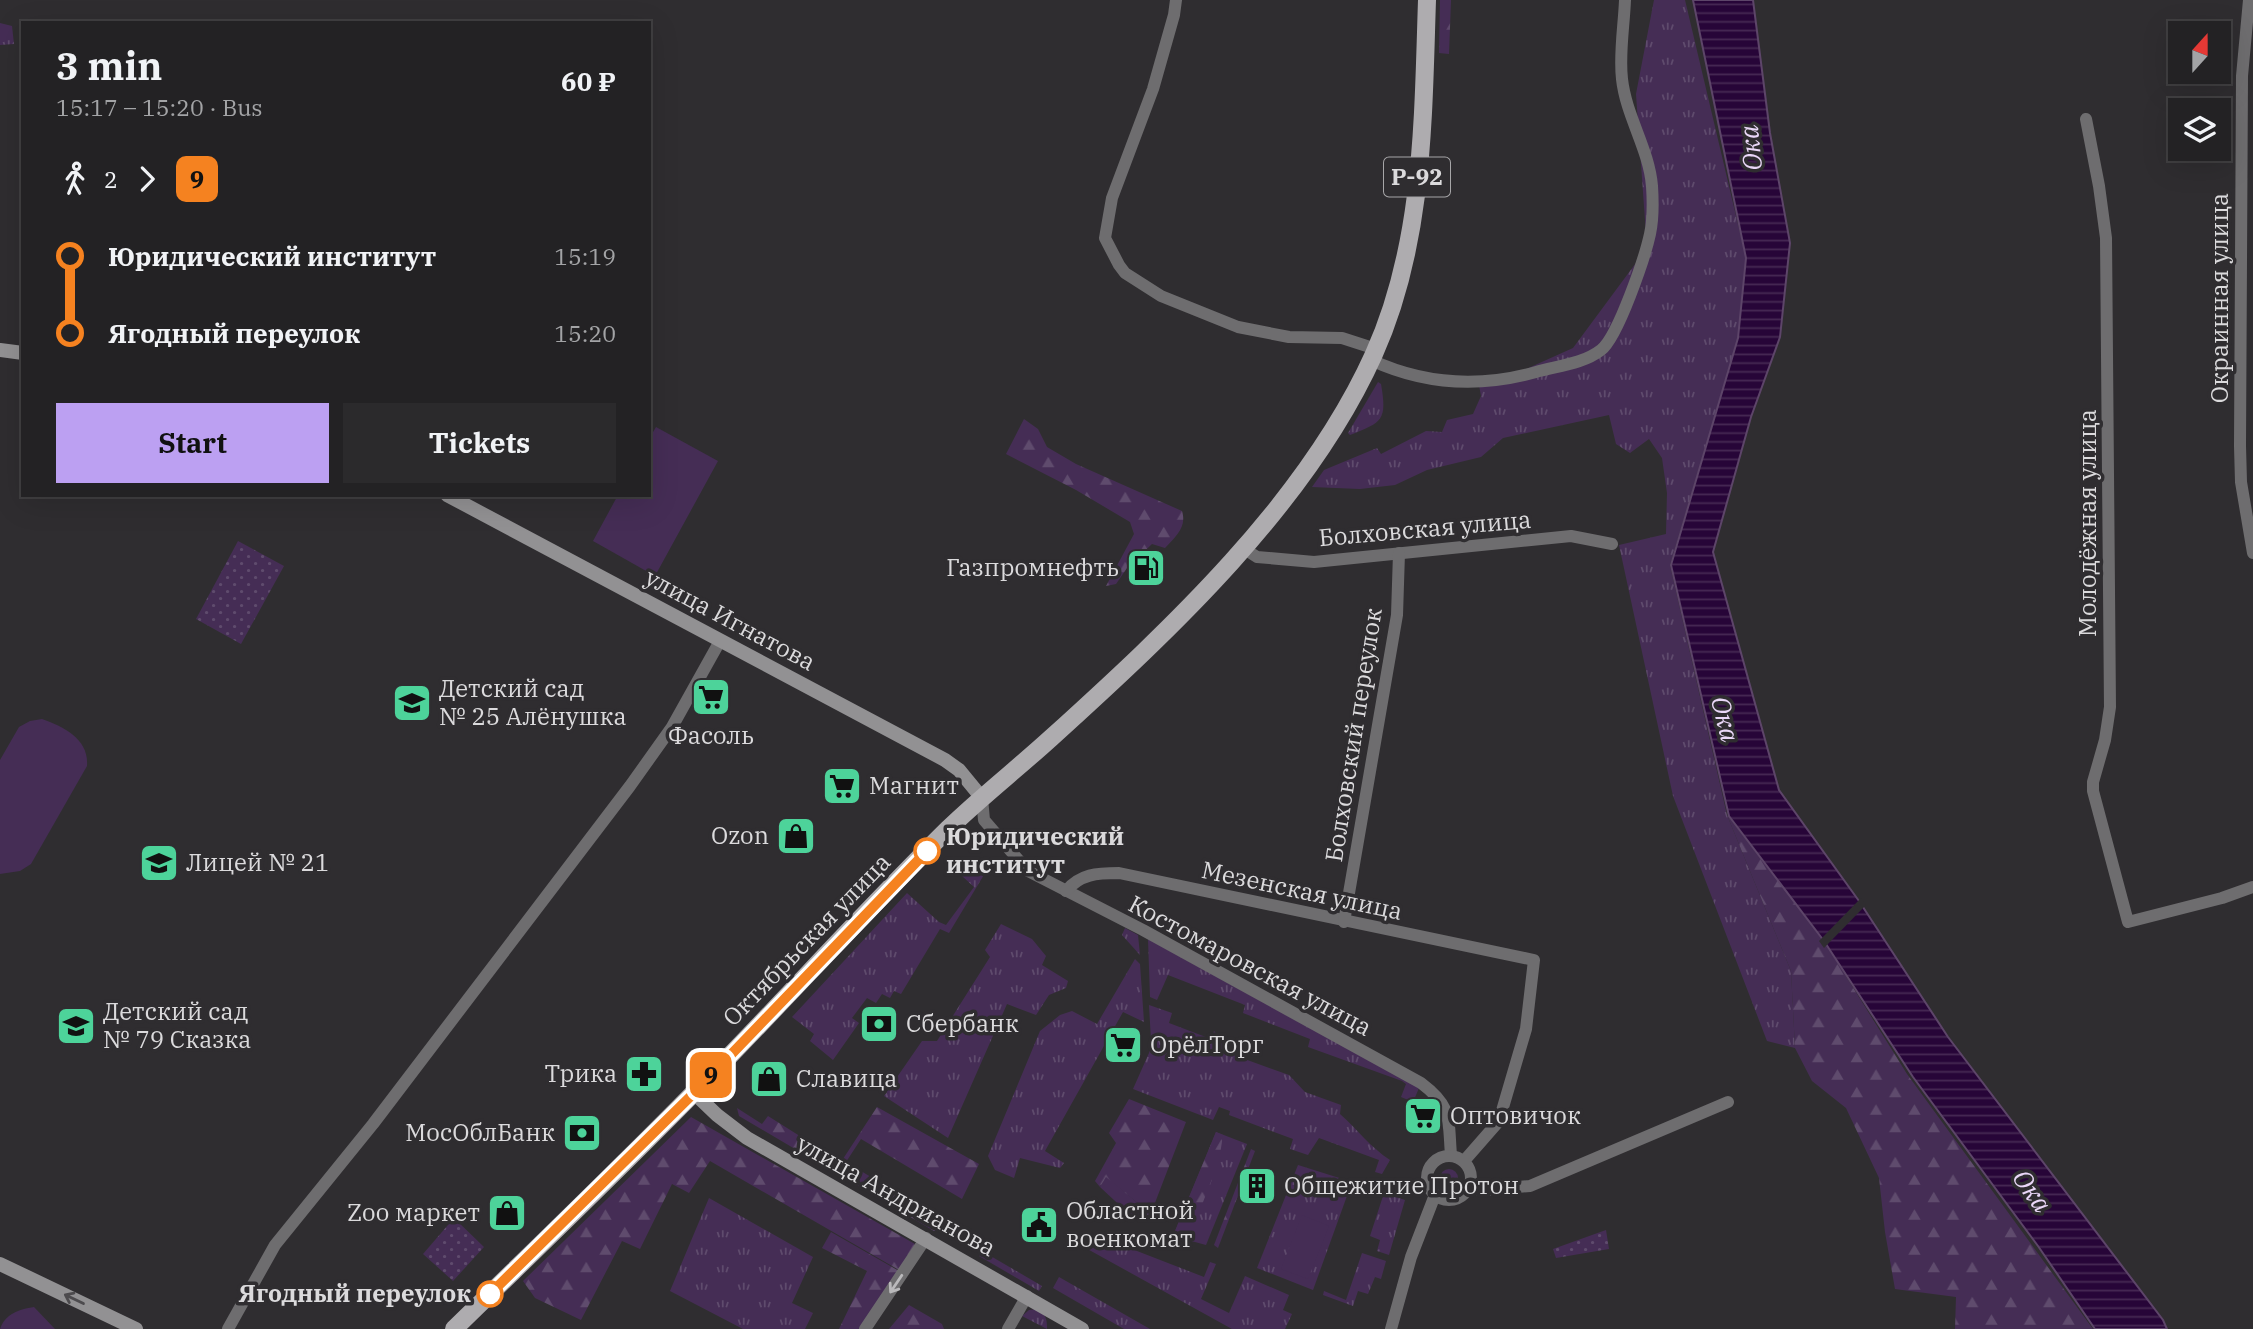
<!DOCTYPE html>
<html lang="en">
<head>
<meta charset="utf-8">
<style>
	:root { --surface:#232224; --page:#2b2a2c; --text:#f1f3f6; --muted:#a3a4a6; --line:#403f41; --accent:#bca0f2 }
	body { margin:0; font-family:"IBM Plex Serif",serif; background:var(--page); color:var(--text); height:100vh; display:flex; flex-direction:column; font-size:26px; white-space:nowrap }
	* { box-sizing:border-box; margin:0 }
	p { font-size:23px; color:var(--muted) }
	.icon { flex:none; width:38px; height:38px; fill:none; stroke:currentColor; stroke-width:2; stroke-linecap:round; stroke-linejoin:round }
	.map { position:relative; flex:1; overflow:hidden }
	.details { position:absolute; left:21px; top:21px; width:630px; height:476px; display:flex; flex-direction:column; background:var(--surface); border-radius:0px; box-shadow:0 7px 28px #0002,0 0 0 2px var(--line) }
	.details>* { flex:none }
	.badge { padding:0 14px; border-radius:10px; font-size:24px; line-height:46px }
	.needle { width:46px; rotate:21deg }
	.fabs { position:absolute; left:2168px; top:21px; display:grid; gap:14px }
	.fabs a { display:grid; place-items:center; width:63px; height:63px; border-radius:0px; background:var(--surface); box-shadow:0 7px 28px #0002,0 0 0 2px var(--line); font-size:35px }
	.map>.badge { position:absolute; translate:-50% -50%; box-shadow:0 0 0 4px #fff }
	.legs { display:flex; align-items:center; gap:10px; height:77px; padding:0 35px; font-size:23px }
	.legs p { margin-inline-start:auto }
	.head { display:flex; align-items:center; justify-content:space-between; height:119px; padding:0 35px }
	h1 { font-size:38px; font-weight:800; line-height:52px }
	.action { display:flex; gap:14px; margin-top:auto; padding:14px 35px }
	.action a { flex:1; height:80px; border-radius:0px; background:var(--accent); color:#111; font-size:28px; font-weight:800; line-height:80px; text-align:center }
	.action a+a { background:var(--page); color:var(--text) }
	ul { padding:0 35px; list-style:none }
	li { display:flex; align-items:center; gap:24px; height:77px; font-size:26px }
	li i { display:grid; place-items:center; width:10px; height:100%; margin:0 9px; background:currentColor }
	li i::after { content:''; width:18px; height:18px; margin:-9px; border:5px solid; border-radius:50%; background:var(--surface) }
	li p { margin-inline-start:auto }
	li:first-child i { background:linear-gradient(#0000 50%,currentColor 0) }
	li:last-child i { background:linear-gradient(currentColor 50%,#0000 0) }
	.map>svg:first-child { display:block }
	.grass { fill:url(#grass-tufts) }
	.forest { fill:url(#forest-firs) }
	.park { fill:url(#park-dots) }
	.pitch { fill:#452d55 }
	.water { fill:url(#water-rules); stroke:#5d4569; stroke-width:2 }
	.pier { fill:#2f2d30 }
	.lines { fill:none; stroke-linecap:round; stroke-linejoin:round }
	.street { stroke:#6e6d6f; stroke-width:12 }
	.secondary { stroke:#929193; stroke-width:14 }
	.primary { stroke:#aeacaf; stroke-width:18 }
	.oneway { stroke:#bab9bb }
	.oneway2 { stroke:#4d4b4e }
	.line-1-casing { stroke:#fff; stroke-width:16 }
	.line-1 { stroke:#f58220; stroke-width:10 }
	.stop-1-dot { fill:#fff; stroke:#f58220; stroke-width:3.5 }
	.labels { text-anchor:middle; stroke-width:7; stroke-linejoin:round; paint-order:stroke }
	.shield { fill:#2f2d30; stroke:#a7a6a8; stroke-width:2 }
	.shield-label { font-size:23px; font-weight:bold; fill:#dbdadc }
	.street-label { font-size:24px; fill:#dbdadc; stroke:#2f2d30 }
	.poi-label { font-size:24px; fill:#dbdadc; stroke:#2f2d30; text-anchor:start }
	.stop-label { font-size:24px; font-weight:bold; fill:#dbdadc; stroke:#2f2d30; text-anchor:start }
	.water-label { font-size:26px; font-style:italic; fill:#ead7f8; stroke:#2f2d30 }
</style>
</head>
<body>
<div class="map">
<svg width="2253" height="1329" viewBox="0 0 2253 1329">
	<defs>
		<pattern id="grass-tufts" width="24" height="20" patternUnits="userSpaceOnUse" patternTransform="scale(1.75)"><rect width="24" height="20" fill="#452d55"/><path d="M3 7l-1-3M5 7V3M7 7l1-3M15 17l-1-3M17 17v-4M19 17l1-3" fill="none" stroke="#5f4b6d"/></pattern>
		<pattern id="forest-firs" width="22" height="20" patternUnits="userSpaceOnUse" patternTransform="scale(1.75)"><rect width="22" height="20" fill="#452d55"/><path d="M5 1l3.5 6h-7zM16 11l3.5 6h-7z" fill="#5f4b6d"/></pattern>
		<pattern id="park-dots" width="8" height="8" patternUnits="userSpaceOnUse" patternTransform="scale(1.75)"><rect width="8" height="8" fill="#452d55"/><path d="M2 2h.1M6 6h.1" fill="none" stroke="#5f4b6d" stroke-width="1.8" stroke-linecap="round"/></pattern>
		<pattern id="water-rules" width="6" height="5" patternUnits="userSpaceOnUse" patternTransform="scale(1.75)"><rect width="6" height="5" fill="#270538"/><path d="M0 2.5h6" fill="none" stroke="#462954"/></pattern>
	</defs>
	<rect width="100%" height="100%" fill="#2f2d30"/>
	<!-- grass -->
	<g class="grass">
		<polygon points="1654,0 1685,0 1746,258 1738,338 1670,565 1727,815 1791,971 1795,1048 1767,1041 1673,796 1619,545 1666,534 1667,493 1662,458 1649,439 1630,453 1616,444 1609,415 1503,438 1481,457 1427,470 1395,485 1360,489 1312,487 1324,470 1377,448 1381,454 1426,431 1442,432 1447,420 1473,414 1481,396 1479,385 1493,384 1573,348 1647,248 1636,94"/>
		<polygon points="0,23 12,26 14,44 0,45"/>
		<path d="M1378,382L1381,384C1387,420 1383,422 1350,435L1348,433Z"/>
		<polygon points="975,861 988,868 949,933 940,929 901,994 894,991 890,998 882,994 876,1003 867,998 852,1018 859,1023 833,1060 810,1041 814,1034 792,1017 907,893 939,922 946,925 974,887 962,876"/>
		<polygon points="1001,924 1032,939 1046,956 1042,965 1068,981 1066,988 1049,995 1036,1015 1007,1004 948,1138 884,1096 922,1041 937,1041 990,957 985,950"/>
		<polygon points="1125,928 1138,935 1140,955 1122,935"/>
		<polygon points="1148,939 1419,1088 1413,1102 1401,1097 1406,1084 1402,1081 1308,1047 1310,1039 1243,1013 1245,1005 1168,975 1157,1000 1150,997"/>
		<polygon points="1135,959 1140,964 1144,1022 1123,1012 1045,1151 1064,1163 1060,1168 1020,1158 1014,1178 995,1170 988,1156 1040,1031 1060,1015 1072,1011 1097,1024"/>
		<path d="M1149,1005L1172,1013L1169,1023L1211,1039L1214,1031L1239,1057L1289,1075L1305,1092L1341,1105L1340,1114C1357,1129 1371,1148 1390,1160L1382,1174L1375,1172L1379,1160L1319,1138L1308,1155L1290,1149L1293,1139L1229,1115L1230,1111L1219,1107L1213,1120L1133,1089L1149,1053L1151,1040Z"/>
		<polygon points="1216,1132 1247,1144 1206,1245 1173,1236"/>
		<polygon points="1298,1165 1352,1182 1313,1290 1257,1268"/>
		<circle cx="1449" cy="1178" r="9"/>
		<polygon points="1106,1176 1140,1205 1135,1216 1129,1214 1100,1187"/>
		<polygon points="1384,1193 1405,1200 1389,1255 1377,1251 1380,1240 1370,1236"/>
		<polygon points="709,1198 813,1257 792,1303 813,1313 805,1329 743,1329 670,1291"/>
		<polygon points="1088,1232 1204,1277 1210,1262 1216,1264 1201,1299 1229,1313 1245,1276 1289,1295 1283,1310 1292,1314 1285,1329 1232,1329 1082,1246"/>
		<polygon points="982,1251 1042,1286 1039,1291 979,1256"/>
		<polygon points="1362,1253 1386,1261 1381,1279 1375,1277 1368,1294 1358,1291 1353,1306 1323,1295 1324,1291 1346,1300"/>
		<polygon points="1059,1277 1150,1329 1124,1329 1053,1288"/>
		<path d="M1037,1309C1046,1315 1047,1319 1047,1329L1022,1316L1029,1310Z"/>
	</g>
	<!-- forest -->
	<g class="forest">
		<polygon points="1440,0 1451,0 1449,54 1439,53"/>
		<path d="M1024,419L1038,429L1047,447L1076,464L1182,511C1187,527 1176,536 1165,548L1152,544L1127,568L1116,584L1106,586L1134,534L1130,522L1076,490L1006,454Z"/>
		<polygon points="1727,815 1824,941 1907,1074 2093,1329 1955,1329 1956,1297 1895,1289 1885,1232 1879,1178 1846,1108 1812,1081 1795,1048 1791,971"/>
		<polygon points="1129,1099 1186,1122 1148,1221 1135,1216 1140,1205 1106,1177 1100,1187 1095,1181 1116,1143 1109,1133"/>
		<polygon points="877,1107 979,1164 962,1199 861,1139 846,1162 944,1221 938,1230 934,1231 739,1116 737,1108 762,1124 768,1116 841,1162"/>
		<polygon points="691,1117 915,1244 899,1270 710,1161 689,1193 672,1184 640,1249 622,1241 581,1320 535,1298 523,1281"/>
		<polygon points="1216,1132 1223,1135 1219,1161 1189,1238 1173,1236"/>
		<polygon points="1251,1149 1255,1151 1218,1248 1214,1245"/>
		<polygon points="831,1232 899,1271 859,1329 839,1329 867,1271 822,1248"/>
		<polygon points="909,1305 942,1324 944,1329 889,1329"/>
	</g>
	<!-- park -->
	<g class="park">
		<polygon points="238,541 284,566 241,644 196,619"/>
		<polygon points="454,1218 484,1247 453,1281 423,1254"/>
		<polygon points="1606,1230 1609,1249 1556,1258 1553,1249"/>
	</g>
	<!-- pitch -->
	<g class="pitch">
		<polygon points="656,427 718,461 655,576 593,541 618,495 649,495 649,439"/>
		<path d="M42,719C64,727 89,739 87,766L31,864L20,871L0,874V760L19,727L30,721Z"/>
		<polygon points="1302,1215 1329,1226 1308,1279 1281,1269"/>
		<path d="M34,1307L55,1329H0C5,1314 19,1309 34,1307Z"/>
	</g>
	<!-- water -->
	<polygon class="water" points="1693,0 1753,0 1770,133 1790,243 1780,337 1751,417 1713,552 1779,790 1859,901 1948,1037 2163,1320 2167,1329 2095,1329 2038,1246 1913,1077 1824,941 1729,816 1671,565 1738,338 1746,258"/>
	<!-- pier -->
	<polygon class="pier" points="1861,898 1866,905 1824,948 1819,941"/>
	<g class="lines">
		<!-- street -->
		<g class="street">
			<polyline points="1176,0 1174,15 1153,89 1112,198 1105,238 1119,265 1125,273 1161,296 1238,327 1289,337 1342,338 1376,349"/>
			<polyline points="2249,0 2242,76 2240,446 2241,482 2253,553"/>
			<polyline points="2086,119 2099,186 2106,238 2110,707 2105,740 2093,782 2093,791 2128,922 2222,898 2253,887"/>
			<path d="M1371,360C1425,385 1479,388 1536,372C1557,366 1583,364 1601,350C1618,337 1645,257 1650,234C1653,220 1653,201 1652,186C1649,149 1626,116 1622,79C1619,54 1624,26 1625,0"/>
			<polyline points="1243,548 1257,557 1314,562 1571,536 1612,544"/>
			<path d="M982,798L984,820L1028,871L1143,930L1421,1083C1453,1107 1448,1119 1451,1155"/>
			<path d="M1066,891C1080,874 1097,873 1119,873L1534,960L1526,1029L1499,1121L1464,1161"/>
			<polyline points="1344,922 1397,615 1399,553"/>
			<circle cx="1449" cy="1178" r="22"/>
			<polyline points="1469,1188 1484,1190 1530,1186 1728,1102"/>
			<polyline points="228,1329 275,1245 373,1124 630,786 672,727 720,641"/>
			<polyline points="865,1329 926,1238"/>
			<polyline points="1008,1329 1027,1296"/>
			<polyline points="1391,1329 1411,1257 1435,1195"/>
		</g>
		<!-- secondary -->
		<g class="secondary">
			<polyline points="0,350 23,353"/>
			<polyline points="447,495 945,760 959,770 982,798"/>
			<polyline points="694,1093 717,1115 747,1138 1082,1329"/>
			<polyline points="0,1264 136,1329"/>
		</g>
		<!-- primary -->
		<path class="primary" d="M454,1329C542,1243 631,1158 716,1070C794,990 869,907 948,829C981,797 1017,769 1051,738C1170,630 1307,503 1374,354C1424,243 1423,119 1427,0"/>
	</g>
	<!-- one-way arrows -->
	<defs><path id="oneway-shaft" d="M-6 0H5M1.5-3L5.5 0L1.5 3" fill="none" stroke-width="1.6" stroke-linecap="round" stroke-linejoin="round" transform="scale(1.75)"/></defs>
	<use class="oneway" href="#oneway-shaft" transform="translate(896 1284) rotate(124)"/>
	<use class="oneway2" href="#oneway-shaft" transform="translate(74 1299) rotate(-154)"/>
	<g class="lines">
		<!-- line-1 casing -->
		<g class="line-1-casing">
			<polyline id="line-1" points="490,1294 694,1093 927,851"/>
		</g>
		<!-- line-1 -->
		<use href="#line-1" class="line-1"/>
	</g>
	<!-- icons -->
	<defs>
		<g id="fuel-square" transform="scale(2.0125)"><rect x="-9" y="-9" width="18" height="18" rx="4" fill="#4dd39a" stroke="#2f2d30"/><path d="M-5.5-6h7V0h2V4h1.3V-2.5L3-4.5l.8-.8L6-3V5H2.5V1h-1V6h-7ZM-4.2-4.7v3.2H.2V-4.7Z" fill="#111"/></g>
		<g id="supermarket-square" transform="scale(2.0125)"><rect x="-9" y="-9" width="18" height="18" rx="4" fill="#4dd39a" stroke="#2f2d30"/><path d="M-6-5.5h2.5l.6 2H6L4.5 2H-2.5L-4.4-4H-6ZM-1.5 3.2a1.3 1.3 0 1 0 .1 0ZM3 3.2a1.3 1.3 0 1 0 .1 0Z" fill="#111"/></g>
		<g id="school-square" transform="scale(2.0125)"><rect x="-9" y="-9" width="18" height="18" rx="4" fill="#4dd39a" stroke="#2f2d30"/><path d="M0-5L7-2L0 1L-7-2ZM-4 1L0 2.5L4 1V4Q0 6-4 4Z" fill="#111"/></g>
		<g id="shop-square" transform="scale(2.0125)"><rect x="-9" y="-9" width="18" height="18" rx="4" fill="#4dd39a" stroke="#2f2d30"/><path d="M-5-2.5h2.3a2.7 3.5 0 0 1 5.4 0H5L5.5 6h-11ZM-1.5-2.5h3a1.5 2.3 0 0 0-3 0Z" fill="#111"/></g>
		<g id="bank-square" transform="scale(2.0125)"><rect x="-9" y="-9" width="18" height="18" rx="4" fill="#4dd39a" stroke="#2f2d30"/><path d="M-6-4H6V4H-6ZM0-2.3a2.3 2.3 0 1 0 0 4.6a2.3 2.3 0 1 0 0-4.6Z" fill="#111"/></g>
		<g id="pharmacy-square" transform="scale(2.0125)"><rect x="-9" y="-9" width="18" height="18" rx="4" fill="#4dd39a" stroke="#2f2d30"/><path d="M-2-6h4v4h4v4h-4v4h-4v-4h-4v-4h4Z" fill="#111"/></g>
		<g id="building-square" transform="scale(2.0125)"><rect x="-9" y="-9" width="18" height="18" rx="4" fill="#4dd39a" stroke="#2f2d30"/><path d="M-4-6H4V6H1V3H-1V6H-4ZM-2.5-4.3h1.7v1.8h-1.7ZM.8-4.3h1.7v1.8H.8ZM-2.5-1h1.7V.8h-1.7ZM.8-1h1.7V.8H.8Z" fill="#111"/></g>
		<g id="civic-square" transform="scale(2.0125)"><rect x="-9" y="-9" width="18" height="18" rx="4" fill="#4dd39a" stroke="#2f2d30"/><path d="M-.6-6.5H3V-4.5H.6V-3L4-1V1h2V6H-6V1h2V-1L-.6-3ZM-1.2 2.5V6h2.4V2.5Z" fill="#111"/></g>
	</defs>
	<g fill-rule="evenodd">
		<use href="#fuel-square" x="1146" y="568"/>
		<use href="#supermarket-square" x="711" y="697"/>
		<use href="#school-square" x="412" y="703"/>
		<use href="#supermarket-square" x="842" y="786"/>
		<use href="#shop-square" x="796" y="836"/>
		<use href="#school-square" x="159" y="863"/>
		<use href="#bank-square" x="879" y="1024"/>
		<use href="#school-square" x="76" y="1026"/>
		<use href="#supermarket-square" x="1123" y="1045"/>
		<use href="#pharmacy-square" x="644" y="1074"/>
		<use href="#shop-square" x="769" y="1079"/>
		<use href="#supermarket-square" x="1423" y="1116"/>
		<use href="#bank-square" x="582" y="1133"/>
		<use href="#building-square" x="1257" y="1186"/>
		<use href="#shop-square" x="507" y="1213"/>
		<use href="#civic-square" x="1039" y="1225"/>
	</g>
	<!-- markers -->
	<g class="stop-1-dot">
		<circle cx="927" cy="851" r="12"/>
		<circle cx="490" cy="1294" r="12"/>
	</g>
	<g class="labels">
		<!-- shield labels -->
		<rect class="shield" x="1384" y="157.5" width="66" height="39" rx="5"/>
		<g class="shield-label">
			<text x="1417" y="185">Р-92</text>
		</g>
		<!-- street labels -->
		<g class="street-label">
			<text transform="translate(2220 298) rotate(-90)" y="8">Окраинная улица</text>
			<text transform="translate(2088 523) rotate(-90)" y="8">Молодёжная улица</text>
			<text transform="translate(1425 529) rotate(-5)" y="8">Болховская улица</text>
			<text transform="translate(730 620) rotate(28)" y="8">улица Игнатова</text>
			<text transform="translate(1354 735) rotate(-81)" y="8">Болховский переулок</text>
			<text transform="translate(1302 891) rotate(12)" y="8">Мезенская улица</text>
			<text transform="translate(807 940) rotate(-46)" y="8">Октябрьская улица</text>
			<text transform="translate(1250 966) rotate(28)" y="8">Костомаровская улица</text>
			<text transform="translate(896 1196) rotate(29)" y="8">улица Андрианова</text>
		</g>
		<!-- poi labels -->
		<g class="poi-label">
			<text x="1119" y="576" text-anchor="end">Газпромнефть</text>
			<text x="439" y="697">Детский сад<tspan x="439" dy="28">№ 25 Алёнушка</tspan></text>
			<text x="711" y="744" text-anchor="middle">Фасоль</text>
			<text x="869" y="794">Магнит</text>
			<text x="769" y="844" text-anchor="end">Ozon</text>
			<text x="186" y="871">Лицей № 21</text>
			<text x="103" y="1020">Детский сад<tspan x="103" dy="28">№ 79 Сказка</tspan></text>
			<text x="906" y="1032">Сбербанк</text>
			<text x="1150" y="1053">ОрёлТорг</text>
			<text x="617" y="1082" text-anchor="end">Трика</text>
			<text x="796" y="1087">Славица</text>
			<text x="1450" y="1124">Оптовичок</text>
			<text x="555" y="1141" text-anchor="end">МосОблБанк</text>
			<text x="1284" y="1194">Общежитие Протон</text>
			<text x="1066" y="1219">Областной<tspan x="1066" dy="28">военкомат</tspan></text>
			<text x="480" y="1221" text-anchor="end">Zoo маркет</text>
		</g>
		<!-- stop labels -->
		<g class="stop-label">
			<text x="946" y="845">Юридический<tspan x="946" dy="28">институт</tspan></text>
			<text x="471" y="1302" text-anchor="end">Ягодный переулок</text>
		</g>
		<!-- water labels -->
		<g class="water-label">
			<text transform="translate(1751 148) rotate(-96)" y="9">Ока</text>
			<text transform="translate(1725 719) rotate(76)" y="9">Ока</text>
			<text transform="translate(2032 1191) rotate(54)" y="9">Ока</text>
		</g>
	</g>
</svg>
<div class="fabs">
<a><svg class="needle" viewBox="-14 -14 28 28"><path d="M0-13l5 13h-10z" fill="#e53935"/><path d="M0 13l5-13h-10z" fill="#a3a4a6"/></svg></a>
<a><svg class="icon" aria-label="layers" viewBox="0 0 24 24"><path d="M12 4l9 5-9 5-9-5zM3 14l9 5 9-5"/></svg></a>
</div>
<b class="badge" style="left:711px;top:1075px;background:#f58220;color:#111">9</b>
<section class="details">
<div class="head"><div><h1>3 min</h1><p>15:17 – 15:20 · Bus</p></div><b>60 ₽</b></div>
<div class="legs"><svg class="icon" aria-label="walk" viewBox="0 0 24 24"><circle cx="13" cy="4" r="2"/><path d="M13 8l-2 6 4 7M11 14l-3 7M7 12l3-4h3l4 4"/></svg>2<svg class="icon" aria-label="forward" viewBox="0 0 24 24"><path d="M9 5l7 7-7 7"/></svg><b class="badge" style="background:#f58220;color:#111">9</b></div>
<ul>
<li><i style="color:#f58220"></i><b>Юридический институт</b><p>15:19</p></li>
<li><i style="color:#f58220"></i><b>Ягодный переулок</b><p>15:20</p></li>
</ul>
<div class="action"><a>Start</a><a>Tickets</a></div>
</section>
</div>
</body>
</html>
